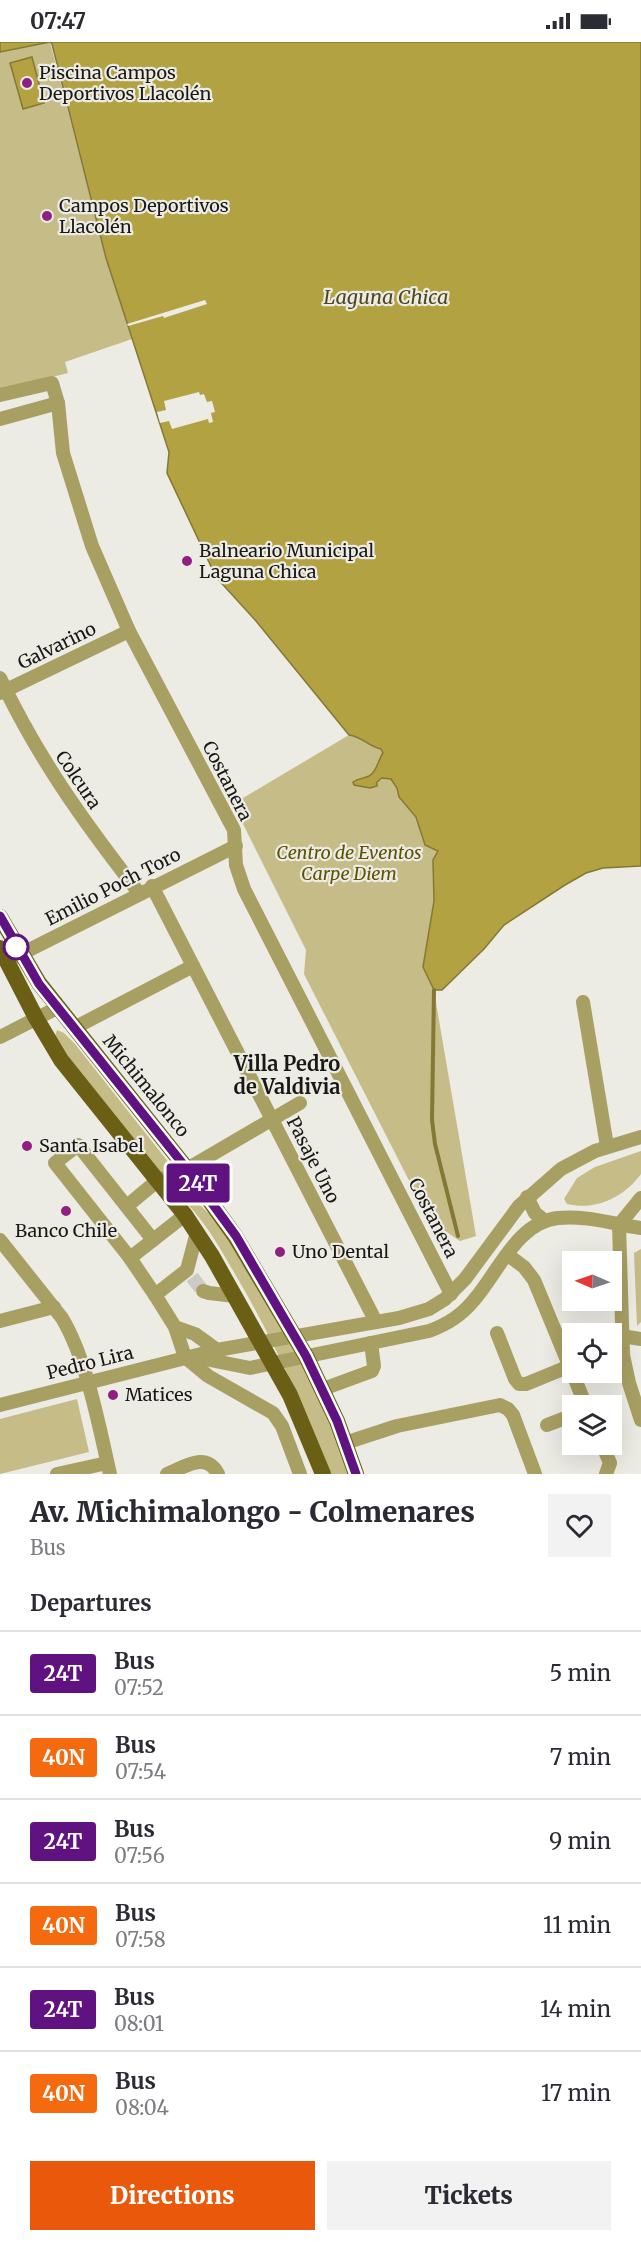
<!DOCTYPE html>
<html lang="en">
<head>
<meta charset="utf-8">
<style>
	:root { --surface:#fff; --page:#f2f2f3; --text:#2b2b33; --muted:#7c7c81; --line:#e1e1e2; --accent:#ea580c }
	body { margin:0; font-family:Merriweather,serif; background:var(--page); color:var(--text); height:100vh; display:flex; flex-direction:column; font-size:22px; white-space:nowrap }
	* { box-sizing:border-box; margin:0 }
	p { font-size:20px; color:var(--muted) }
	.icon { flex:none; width:33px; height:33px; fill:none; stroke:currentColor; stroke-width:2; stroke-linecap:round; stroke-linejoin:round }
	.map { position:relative; height:1432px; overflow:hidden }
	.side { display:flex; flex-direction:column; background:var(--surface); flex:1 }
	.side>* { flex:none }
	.badge { padding:0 12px; border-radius:4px; font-size:21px; line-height:39px }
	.needle { width:39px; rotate:272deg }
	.controls { position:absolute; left:562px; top:1209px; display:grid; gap:12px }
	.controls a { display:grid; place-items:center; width:60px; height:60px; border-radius:0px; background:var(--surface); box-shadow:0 6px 24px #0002; font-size:30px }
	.map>.badge { position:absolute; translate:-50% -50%; box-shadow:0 0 0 3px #fff }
	h2 { padding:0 30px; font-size:22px; line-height:54px }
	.round { display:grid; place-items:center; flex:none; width:63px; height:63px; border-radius:0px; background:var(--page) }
	.overview { display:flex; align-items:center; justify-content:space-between; height:102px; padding:0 30px }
	h1 { font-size:28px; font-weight:800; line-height:45px }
	.button { display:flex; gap:12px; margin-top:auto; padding:12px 30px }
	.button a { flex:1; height:69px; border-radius:0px; background:var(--accent); color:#fff; font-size:24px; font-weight:800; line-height:69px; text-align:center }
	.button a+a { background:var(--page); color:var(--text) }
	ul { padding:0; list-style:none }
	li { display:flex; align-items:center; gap:18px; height:84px; padding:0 30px; border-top:2px solid var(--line) }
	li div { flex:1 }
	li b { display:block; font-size:22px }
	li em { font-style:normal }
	li .badge { min-width:66px; font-weight:700; text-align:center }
	.status { display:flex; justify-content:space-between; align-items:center; height:42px; padding:0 30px; background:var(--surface); direction:ltr }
	.status svg { height:16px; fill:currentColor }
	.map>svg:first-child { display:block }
	.green { fill:#c5bc87 }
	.water { fill:#b2a241; stroke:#847934; stroke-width:1.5 }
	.pier { fill:#ecebe4 }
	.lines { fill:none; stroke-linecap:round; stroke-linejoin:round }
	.stream { stroke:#847934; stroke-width:4 }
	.minor-tunnel { stroke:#cccbc5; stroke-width:14; stroke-dasharray:14 7; stroke-linecap:butt }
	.minor { stroke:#a89f63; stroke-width:14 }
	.major { stroke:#6a5f15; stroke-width:16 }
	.line-casing { stroke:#fff; stroke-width:14 }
	.line { stroke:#5f1280; stroke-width:9 }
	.poi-dot { fill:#8f2082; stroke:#ecebe4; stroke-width:2 }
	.stop-dot { fill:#fff; stroke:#5f1280; stroke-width:3 }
	.labels { text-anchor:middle; stroke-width:4.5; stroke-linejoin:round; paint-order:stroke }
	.poi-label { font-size:18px; fill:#191816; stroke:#ecebe4; text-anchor:start }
	.street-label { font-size:18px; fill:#191816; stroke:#ecebe4 }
	.park-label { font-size:18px; font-style:italic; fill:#5d5305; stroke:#ecebe4 }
	.water-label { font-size:20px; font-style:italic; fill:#4e481f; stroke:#ecebe4 }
	.neighbourhood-label { font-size:20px; font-weight:bold; fill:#191816; stroke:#ecebe4 }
</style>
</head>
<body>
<div class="status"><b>07:47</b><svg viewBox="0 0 49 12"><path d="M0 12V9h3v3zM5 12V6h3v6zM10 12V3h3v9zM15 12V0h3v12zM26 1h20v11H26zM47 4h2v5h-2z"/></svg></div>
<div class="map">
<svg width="641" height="1432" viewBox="0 0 641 1432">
	<rect width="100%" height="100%" fill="#ecebe4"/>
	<!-- green -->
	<g class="green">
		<polygon points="50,0 106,216 132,297 65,320 68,331 0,348 0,10"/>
		<path d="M349,693C363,695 367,704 381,707L383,711C378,718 377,730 369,734C364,737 359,736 354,740L357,744C369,744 380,734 391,737L397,746L399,755L416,775L420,785L422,797L439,811L433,818L434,859L423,925L434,949L476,1194L460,1199L445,1189L424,1168L304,932L306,908L233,762Z"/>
		<polygon points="57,988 64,991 75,1002 173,1126 159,1134 69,1020 55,994"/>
		<path d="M641,1109V1132C624,1155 596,1169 567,1162L564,1157L577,1136L595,1125Z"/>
		<path d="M166,1141L186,1146L203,1166L217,1179L277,1272L331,1376L349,1432H331C303,1364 273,1296 235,1232C214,1195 199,1170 166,1141Z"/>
		<polygon points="641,1207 641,1280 637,1284 634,1211"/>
		<polygon points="77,1357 89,1410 0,1432 0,1377"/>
	</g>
	<!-- water -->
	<g class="water">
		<path d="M0,0H641V824L603,826L586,831L565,843L504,883L484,907L442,948H434L423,925L434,859L433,818L438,809L425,803L416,775L399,755L397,746L391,737L382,736L377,740V744L370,746L354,743L353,740C359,736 363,737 369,734C377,730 378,718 383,711L381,707C367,704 363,695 349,693L256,579L216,535L167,431L169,410L106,216L52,2L50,0L0,10Z"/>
		<polygon points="32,15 44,61 23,67 10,21"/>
	</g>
	<!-- pier -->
	<g class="pier">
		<polygon points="205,258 207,262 164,276 163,274 128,284 127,282"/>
		<polygon points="199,350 200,353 204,352 207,360 212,359 215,370 211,371 213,380 209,381 208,377 172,387 169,379 160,381 157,370 166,368 164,359"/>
	</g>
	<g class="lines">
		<!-- stream -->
		<polyline class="stream" points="434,948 432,1078 435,1102 458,1194"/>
		<!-- minor-tunnel -->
		<polyline class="minor-tunnel" points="192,1235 203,1249"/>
		<!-- minor -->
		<g class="minor">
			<polyline points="0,353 52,341 58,361 63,411 92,504 129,589 234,788 236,823 244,847 451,1252"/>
			<polyline points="0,377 58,361"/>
			<path d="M0,636C39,718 84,780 139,851"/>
			<polyline points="0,651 129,589"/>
			<polyline points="152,844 376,1280"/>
			<polyline points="13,916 236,804"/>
			<polyline points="583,960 607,1104"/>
			<polyline points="74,986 193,924"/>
			<polyline points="0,995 57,966"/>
			<polyline points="527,1155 535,1171 545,1179"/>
			<polyline points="127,1164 157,1139 187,1127 300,1061"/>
			<polyline points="619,1183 623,1313 629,1341 641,1378"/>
			<polyline points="619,1183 641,1156"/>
			<path d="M0,1198L62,1276C87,1318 99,1384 110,1432"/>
			<polyline points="153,1198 78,1103 55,1121 130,1216 155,1253 175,1285 185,1315 208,1334 273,1371 282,1384 300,1432"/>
			<polyline points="508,1213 524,1225 534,1238 586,1364"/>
			<polyline points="130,1216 185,1173"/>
			<polyline points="203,1249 209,1251 235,1254"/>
			<polyline points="155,1253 187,1228 197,1190"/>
			<polyline points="0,1279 54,1265"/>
			<polyline points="175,1285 195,1292 217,1308"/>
			<polyline points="497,1291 515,1337 519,1342 526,1342 570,1324"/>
			<polyline points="622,1294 641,1297"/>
			<path d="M195,1315L250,1326L429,1289C446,1283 462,1273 474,1258C498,1231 517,1180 558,1176C585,1173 614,1182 641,1186"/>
			<polyline points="323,1347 372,1329 374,1324 371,1301"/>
			<polyline points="0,1363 217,1308 399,1276 429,1267 445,1257 465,1237 519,1164 561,1127 595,1109 641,1095"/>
			<polyline points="547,1383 573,1373"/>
			<polyline points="345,1401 397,1384 500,1363 508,1367 513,1373 535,1432"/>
			<polyline points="602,1402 610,1421 606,1432"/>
			<polyline points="57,1432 107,1421"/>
			<path d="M167,1432C185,1425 206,1409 218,1432"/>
		</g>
		<!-- major -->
		<g class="major">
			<polyline points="0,875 39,941 187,1127 235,1194 306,1314 337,1379 356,1432"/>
			<polyline points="0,906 36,976 61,1018 185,1173 212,1214 290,1353 323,1432"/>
		</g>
	</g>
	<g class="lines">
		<!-- line casing -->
		<g class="line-casing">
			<polyline id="line" points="0,874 39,942 187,1127 236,1194 306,1314 337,1379 356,1432"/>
		</g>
		<!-- line -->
		<use href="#line" class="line"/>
	</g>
	<!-- markers -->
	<g class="poi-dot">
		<circle cx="27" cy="41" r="6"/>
		<circle cx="47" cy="174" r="6"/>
		<circle cx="187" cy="519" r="6"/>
		<circle cx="27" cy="1104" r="6"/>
		<circle cx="66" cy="1169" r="6"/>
		<circle cx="280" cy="1210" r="6"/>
		<circle cx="113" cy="1353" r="6"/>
	</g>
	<circle class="stop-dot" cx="16" cy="905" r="12"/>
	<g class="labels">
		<!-- poi labels -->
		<g class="poi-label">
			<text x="39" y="37">Piscina Campos<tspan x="39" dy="21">Deportivos Llacolén</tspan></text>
			<text x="59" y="170">Campos Deportivos<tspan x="59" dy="21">Llacolén</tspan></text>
			<text x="199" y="515">Balneario Municipal<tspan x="199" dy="21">Laguna Chica</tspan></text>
			<text x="39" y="1110">Santa Isabel</text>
			<text x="66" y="1195" text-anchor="middle">Banco Chile</text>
			<text x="292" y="1216">Uno Dental</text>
			<text x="125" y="1359">Matices</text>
		</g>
		<!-- street labels -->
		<g class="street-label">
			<text transform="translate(57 604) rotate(-26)" y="6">Galvarino</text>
			<text transform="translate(78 738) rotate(56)" y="6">Colcura</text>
			<text transform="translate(227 739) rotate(63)" y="6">Costanera</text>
			<text transform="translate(113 845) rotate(-27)" y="6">Emilio Poch Toro</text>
			<text transform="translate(146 1044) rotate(51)" y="6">Michimalonco</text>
			<text transform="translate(313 1118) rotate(63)" y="6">Pasaje Uno</text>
			<text transform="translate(433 1176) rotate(63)" y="6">Costanera</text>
			<text transform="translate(90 1321) rotate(-14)" y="6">Pedro Lira</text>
		</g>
		<!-- park labels -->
		<g class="park-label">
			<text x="349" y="817">Centro de Eventos<tspan x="349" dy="21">Carpe Diem</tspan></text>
		</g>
		<!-- water labels -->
		<g class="water-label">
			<text x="386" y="262">Laguna Chica</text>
		</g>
		<!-- neighbourhood labels -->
		<g class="neighbourhood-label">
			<text x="287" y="1029">Villa Pedro<tspan x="287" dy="23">de Valdivia</tspan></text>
		</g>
	</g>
</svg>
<div class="controls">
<a><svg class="needle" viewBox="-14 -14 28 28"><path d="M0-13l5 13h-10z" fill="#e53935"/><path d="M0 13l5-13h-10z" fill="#7c7c81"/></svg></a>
<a><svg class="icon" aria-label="locate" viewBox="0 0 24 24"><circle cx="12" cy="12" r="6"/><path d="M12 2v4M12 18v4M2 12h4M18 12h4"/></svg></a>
<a><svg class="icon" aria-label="layers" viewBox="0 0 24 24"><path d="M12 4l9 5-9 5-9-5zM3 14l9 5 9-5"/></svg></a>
</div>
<b class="badge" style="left:198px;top:1141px;background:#5f1280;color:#fff">24T</b>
</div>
<section class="side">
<div class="overview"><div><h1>Av. Michimalongo - Colmenares</h1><p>Bus</p></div><a class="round"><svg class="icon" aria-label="heart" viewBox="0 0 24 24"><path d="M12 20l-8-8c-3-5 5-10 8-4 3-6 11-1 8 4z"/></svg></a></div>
<h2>Departures</h2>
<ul>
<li><span class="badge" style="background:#5f1280;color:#fff">24T</span><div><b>Bus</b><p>07:52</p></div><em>5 min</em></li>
<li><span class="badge" style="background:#f56a0f;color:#fff">40N</span><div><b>Bus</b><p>07:54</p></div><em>7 min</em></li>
<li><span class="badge" style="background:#5f1280;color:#fff">24T</span><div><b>Bus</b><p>07:56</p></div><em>9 min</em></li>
<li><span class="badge" style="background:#f56a0f;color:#fff">40N</span><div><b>Bus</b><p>07:58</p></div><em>11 min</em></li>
<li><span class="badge" style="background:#5f1280;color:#fff">24T</span><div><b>Bus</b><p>08:01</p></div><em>14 min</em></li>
<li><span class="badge" style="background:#f56a0f;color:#fff">40N</span><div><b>Bus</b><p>08:04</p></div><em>17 min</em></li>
</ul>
<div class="button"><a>Directions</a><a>Tickets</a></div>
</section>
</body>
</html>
